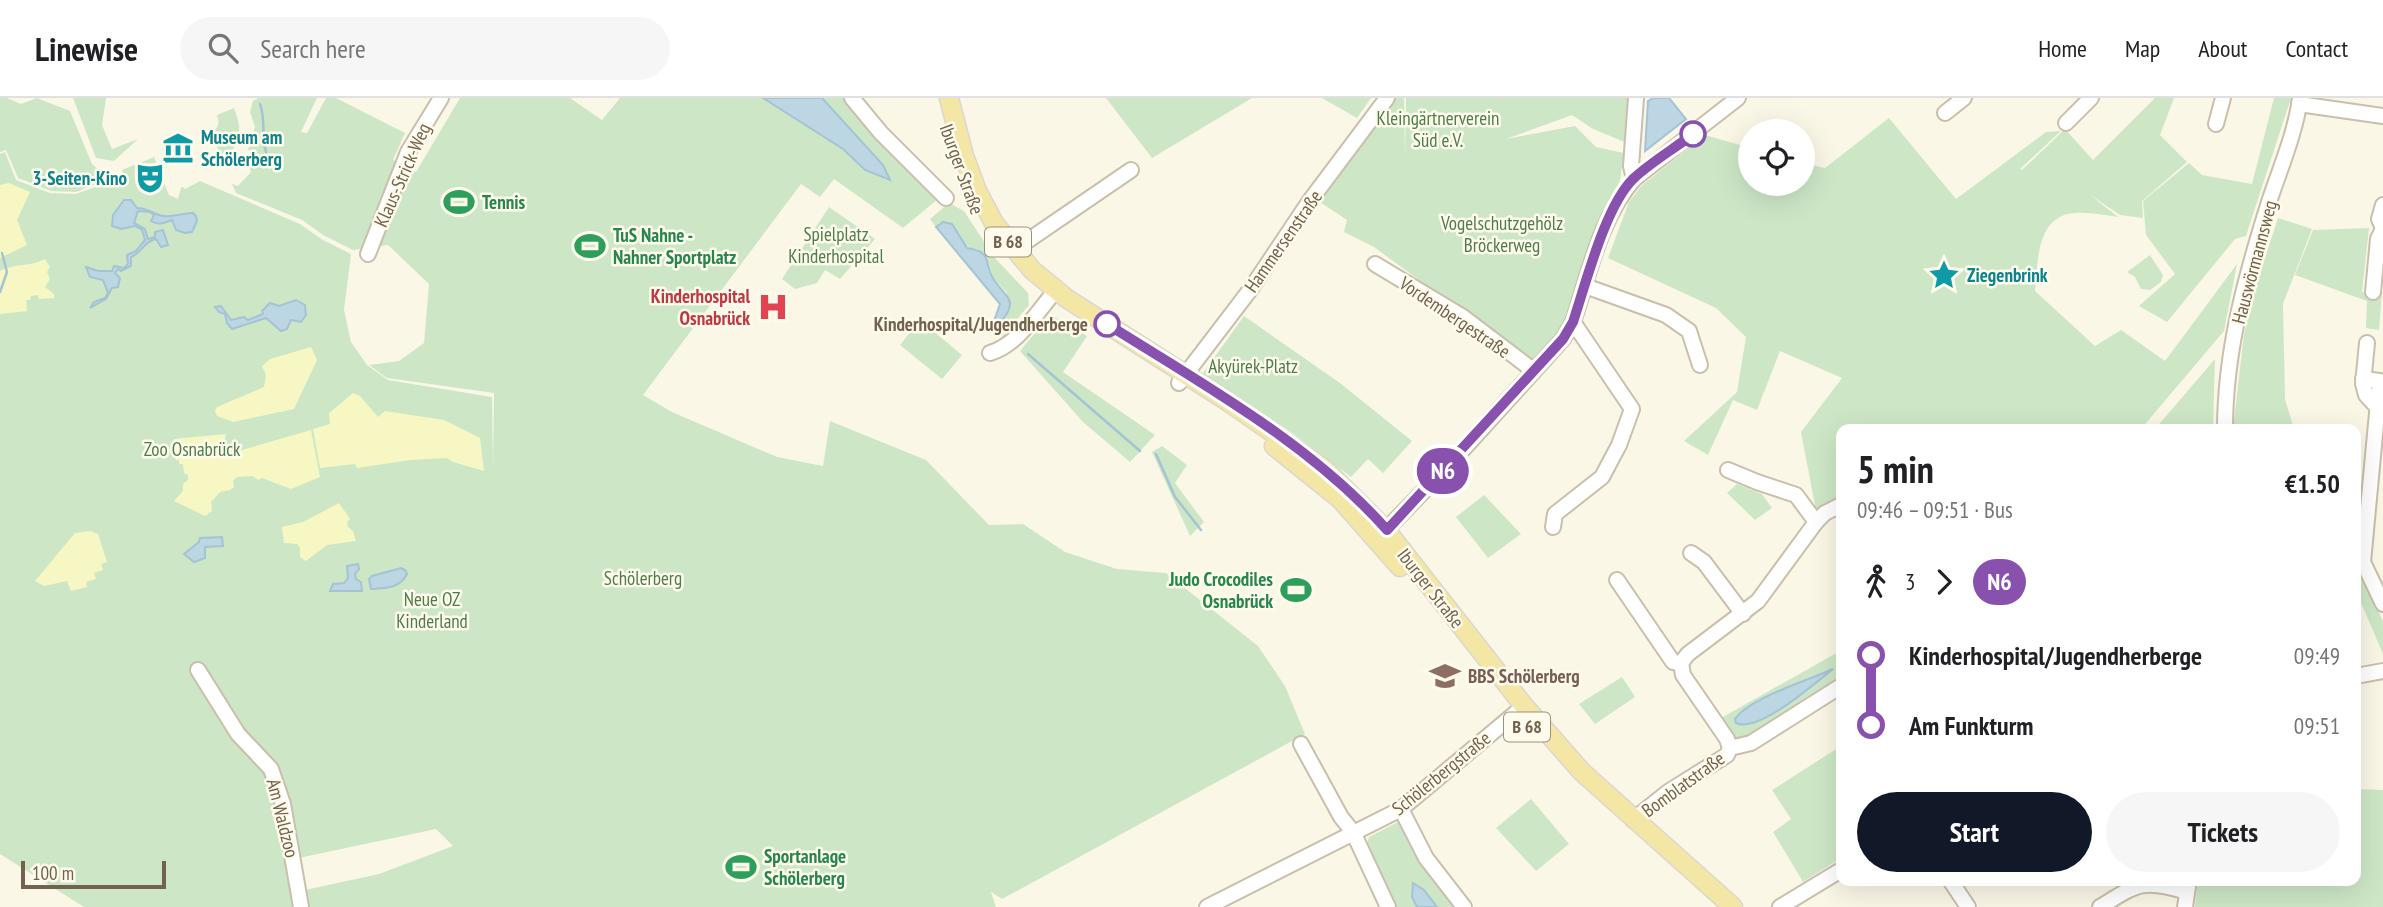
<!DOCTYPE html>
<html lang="en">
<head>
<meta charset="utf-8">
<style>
	:root { --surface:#fff; --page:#f6f6f6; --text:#202124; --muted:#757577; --line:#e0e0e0; --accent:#111827 }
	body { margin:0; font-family:"PT Sans Narrow",sans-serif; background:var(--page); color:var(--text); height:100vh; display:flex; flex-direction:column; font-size:26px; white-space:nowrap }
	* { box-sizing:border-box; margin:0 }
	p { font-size:23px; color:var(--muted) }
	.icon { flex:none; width:38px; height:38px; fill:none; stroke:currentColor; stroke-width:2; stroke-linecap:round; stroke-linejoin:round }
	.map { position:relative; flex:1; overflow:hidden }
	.panel { position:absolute; left:1836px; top:326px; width:525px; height:462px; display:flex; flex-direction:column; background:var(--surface); border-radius:14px; box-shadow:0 7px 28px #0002 }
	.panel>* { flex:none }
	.badge { padding:0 14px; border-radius:23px; font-size:24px; line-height:46px }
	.fabs { position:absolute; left:1738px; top:21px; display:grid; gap:14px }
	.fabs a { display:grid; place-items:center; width:77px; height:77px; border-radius:50%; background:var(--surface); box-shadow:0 7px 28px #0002; font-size:35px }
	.scale { position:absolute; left:21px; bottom:18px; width:145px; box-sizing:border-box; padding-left:7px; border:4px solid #73624d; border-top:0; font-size:19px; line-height:24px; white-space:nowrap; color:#73624d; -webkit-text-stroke:5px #fefbed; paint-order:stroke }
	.map>.badge { position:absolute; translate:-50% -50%; box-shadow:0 0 0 4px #fff }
	.legs { display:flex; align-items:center; gap:10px; height:77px; padding:0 21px; font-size:23px }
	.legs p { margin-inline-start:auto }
	.overview { display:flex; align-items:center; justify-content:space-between; height:119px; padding:0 21px }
	h1 { font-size:38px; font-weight:700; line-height:52px }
	.cta { display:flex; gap:14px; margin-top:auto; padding:14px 21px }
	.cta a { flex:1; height:80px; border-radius:42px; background:var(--accent); color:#fff; font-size:28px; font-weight:700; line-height:80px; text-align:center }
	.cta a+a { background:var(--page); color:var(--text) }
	ul { padding:0 21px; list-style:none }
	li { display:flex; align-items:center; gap:24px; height:70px; font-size:26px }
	li i { display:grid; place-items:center; width:10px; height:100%; margin:0 9px; background:currentColor }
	li i::after { content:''; width:18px; height:18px; margin:-9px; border:5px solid; border-radius:50%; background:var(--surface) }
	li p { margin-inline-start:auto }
	li:first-child i { background:linear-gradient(#0000 50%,currentColor 0) }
	li:last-child i { background:linear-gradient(currentColor 50%,#0000 0) }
	header { display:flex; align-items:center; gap:42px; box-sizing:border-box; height:98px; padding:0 35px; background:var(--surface); border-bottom:2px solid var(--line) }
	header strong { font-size:33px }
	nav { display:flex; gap:38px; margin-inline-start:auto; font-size:24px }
	.search { width:490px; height:63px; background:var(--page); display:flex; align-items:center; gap:18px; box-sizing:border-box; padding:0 24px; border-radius:38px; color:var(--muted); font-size:26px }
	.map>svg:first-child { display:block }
	.green { fill:#cde7c6 }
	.sand { fill:#f7f7c4 }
	.water { fill:#bdd6e3; stroke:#a4c3d4; stroke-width:2 }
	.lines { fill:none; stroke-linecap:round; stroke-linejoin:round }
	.stream { stroke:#a4c3d4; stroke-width:2.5 }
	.minor-casing { stroke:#c9bfab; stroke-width:18 }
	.major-casing { stroke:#dbd6d1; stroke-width:21 }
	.minor { stroke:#fff; stroke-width:14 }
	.major { stroke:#f4e7a5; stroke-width:18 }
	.line-1-casing { stroke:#fff; stroke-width:16 }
	.line-1 { stroke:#8951ae; stroke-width:10 }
	.stop-1-dot { fill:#fff; stroke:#8951ae; stroke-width:3.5 }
	.labels { text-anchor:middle; stroke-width:5; stroke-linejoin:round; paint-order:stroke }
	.shield { fill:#fefbed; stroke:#9d907d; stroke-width:2 }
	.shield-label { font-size:18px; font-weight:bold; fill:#73624d }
	.park-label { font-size:19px; fill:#4e7d49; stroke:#fefbed }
	.culture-label { font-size:19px; font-weight:bold; fill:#0d838f; stroke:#fefbed; text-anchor:start }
	.street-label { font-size:19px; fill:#73624d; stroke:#fefbed }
	.leisure-label { font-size:19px; font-weight:bold; fill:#27864d; stroke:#fefbed; text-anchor:start }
	.health-label { font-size:19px; font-weight:bold; fill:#be3a42; stroke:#fefbed; text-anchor:end }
	.stop-label { font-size:19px; font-weight:bold; fill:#73624d; stroke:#fefbed; text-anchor:end }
	.education-label { font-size:19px; font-weight:bold; fill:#785e54; stroke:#fefbed; text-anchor:start }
</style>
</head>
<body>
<header>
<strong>Linewise</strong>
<div class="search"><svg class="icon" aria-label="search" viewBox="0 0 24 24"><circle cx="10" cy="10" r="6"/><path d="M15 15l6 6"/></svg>Search here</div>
<nav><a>Home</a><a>Map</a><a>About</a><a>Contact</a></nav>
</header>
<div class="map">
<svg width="2383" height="809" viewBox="0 0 2383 809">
	<rect width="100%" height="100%" fill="#fbf7e7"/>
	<!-- green -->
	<g class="green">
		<polygon points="0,0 7,0 21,6 37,0 70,13 92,66 109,81 76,94 51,93 18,80 6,52 0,54"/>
		<polygon points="73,0 106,0 102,27 112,51 138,41 114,63 96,60"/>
		<polygon points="258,0 317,0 301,34 307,35 326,0 336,0 405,35 393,62 416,74 460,0 570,0 602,22 620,0 763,0 843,51 865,72 889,81 883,67 822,0 845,0 938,101 903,130 834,81 820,99 801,86 643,297 672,314 777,359 823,368 830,323 926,362 989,427 1023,426 1065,454 1117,471 1166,475 1258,548 1285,588 1305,636 1002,801 991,794 996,809 307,809 305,792 379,776 453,748 436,731 294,761 301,809 84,809 0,756 0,56 5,54 16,82 50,95 76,96 124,78 122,72 154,59 169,97 178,101 181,90 183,89 185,91 200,83 300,126 323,142 351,156 344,212 351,244 367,267 388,282 492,299 493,369 494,295 387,280 369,267 399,263 424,245 429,186 388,147 353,152 323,137 302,122 236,95 232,86 238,88 251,74 247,63 254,57 248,51 255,29 250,14 253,3"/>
		<polygon points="1106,0 1252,0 1152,60"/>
		<polygon points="1322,0 1371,0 1357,20"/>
		<polygon points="1392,0 1404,0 1405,55 1406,0 1630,0 1627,45 1593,31 1572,17 1506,41 1575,28 1596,49 1624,55 1620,83 1603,111 1565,222 1554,240 1532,265 1374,149 1344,134 1347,122 1315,101"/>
		<path d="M2155,0H2174L2160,37L2187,64L2142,103L2143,120L2120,117L2089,96L2118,119C2104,117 2089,114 2075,115C2036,117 2038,165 2035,193L2095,248L2121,232L2165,263L2237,166L2224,233L2141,331H1841V406L1817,418L1801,334L1842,280L1780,253L1757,312L1733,302L1708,357L1684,343L1737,294L1746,239L1716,210L1608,160L1629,104L1641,88L1705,37L1750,50V86H1802L1803,65L1825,70L1889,20L1956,101L2046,34L2061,33L2020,71L2022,72L2065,31L2093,62Z"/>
		<polygon points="2274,0 2291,0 2246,138 2235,141 2167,224 2139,208 2175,176 2146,137 2143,103 2189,65 2202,77 2252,86"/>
		<path d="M234,10C244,36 240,43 223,64L212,36C218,29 220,26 217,17Z"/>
		<path d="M949,105L964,113L994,159L1028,195L1029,207L1003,238L997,239L990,232L993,226L1000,225L1007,195L993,180L989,165L978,151C967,150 963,147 959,135L939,125L936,129L930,121Z"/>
		<polygon points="829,109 875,141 840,181 825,172 817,185 795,191 782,181"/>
		<polygon points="2278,120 2312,131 2283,206 2285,301 2294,331 2233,331 2244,236 2253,197"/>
		<polygon points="2369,130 2362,194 2382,195 2379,232 2366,230 2367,203 2295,177 2313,132"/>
		<polygon points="2150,157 2163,177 2161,184 2150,192 2141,191 2135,179 2127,174"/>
		<polygon points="1244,218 1340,285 1412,343 1383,375 1368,361 1351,379 1291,334 1201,278"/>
		<polygon points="1055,219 1087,238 1063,274 1155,337 1130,364 1083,324 1020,253 1047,220"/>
		<polygon points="920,222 962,257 942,281 900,247"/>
		<polygon points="2215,261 2213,331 2155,331"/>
		<polygon points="1162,348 1187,367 1175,385 1204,424 1190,438 1152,354"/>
		<polygon points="1737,386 1762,396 1772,410 1755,422 1727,395"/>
		<polygon points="1484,397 1521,436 1488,460 1456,419"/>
		<polygon points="2356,466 2383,523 2383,556 2356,493"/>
		<polygon points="1840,553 1841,582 1748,640 1737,643 1721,620"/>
		<polygon points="1622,579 1635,599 1595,626 1579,606"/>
		<polygon points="1841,648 1841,760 1803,784 1773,734 1791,721 1772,692"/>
		<polygon points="2356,691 2383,692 2383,809 2195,809 2198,782 2356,782"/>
		<polygon points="1531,701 1569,746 1536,773 1496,730"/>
		<polygon points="1402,722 1456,809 1396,809 1394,803 1388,801 1366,750 1369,739"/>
	</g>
	<!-- sand -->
	<g class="sand">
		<polygon points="9,85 30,94 17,122 27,147 0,160 0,87"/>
		<path d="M45,161L50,169L47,174L50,181L45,189L54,196V200L39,201L38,197L31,198L30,202H26L27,213L0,216V173C15,165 30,169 45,161Z"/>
		<polygon points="311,249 317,262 294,311 233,324 217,318 215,313 217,309 264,289 266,277 262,268 270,261"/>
		<polygon points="353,295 360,298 378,319 385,313 444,322 480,340 484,373 453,364 447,360 410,362 357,370 355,366 320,370 313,331 330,326 329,315"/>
		<polygon points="311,332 320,379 291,391 262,380 258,382 253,378 237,379 233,383 234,389 230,392 220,394 211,404 212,413 205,418 174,403 183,393 183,386 188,382 188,377 184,375 183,366 179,366 179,362 176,362 174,341 226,336 221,358"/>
		<polygon points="339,405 350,421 347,424 348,429 353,433 356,443 327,447 306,463 300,459 300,450 297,446 284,445 282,429 303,424"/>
		<polygon points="90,433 98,436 107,464 101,466 103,472 94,475 96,481 86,484 87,489 71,493 67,483 44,488 35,483 75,435"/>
	</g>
	<!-- water -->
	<g class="water">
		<polygon points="763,0 822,0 883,67 890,82 865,72 843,51"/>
		<polygon points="1653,0 1669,0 1686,21 1645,53 1648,3"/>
		<path d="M124,102H131L137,110C147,110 150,114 159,117C170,121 181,115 193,115L196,118L197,123L192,134L185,135L176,132L172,122C163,125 160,128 151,123L154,117L150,114L138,113L134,125L145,131L148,141L155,139V134L163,132L168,147L161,149L156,141C144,143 142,155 131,159V168L121,173L118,171L115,175L120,180L118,189L112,190L106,201L90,210L94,204L105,200L108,195L103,182L90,179L86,169L98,173H112L114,168L124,170L128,166L127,157L136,153L145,142L142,132L135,128L121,131L112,128L113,117Z"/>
		<path d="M943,124L952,126L967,150C994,154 983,165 994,182C1006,200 1020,201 1000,225L993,226L1000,206L936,129Z"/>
		<polygon points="296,202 305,207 306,217 301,224 291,222 287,231 281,233 266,220 232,231 227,225 225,216 219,214 215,209 221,208 231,222 244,219 248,222 263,216 262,213 270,205 279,208"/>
		<polygon points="222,439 223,448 205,449 205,460 194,464 184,456 199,444 200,440"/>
		<polygon points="358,466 359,471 355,476 356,481 361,484 362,493 330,493 333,486 344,485 348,480 347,468"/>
		<path d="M401,470L405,472L407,476C399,491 386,490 371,491L369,481L372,478Z"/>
		<path d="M1833,571C1815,585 1758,636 1736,625L1735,621C1749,600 1809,582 1833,571Z"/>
		<polygon points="1413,785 1424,792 1437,809 1417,809 1412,799"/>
	</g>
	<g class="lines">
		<!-- stream -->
		<g class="stream">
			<path d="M260,6C266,22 261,38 266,54"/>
			<polyline points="0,194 7,174 2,155"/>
			<polyline points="1028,256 1140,353"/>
			<polyline points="1156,356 1175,399 1201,432"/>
		</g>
		<!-- minor casing -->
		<g class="minor-casing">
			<g id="minor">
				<polyline points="852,0 881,35 946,100"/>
				<polyline points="2299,6 2383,18"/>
				<polyline points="1945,15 1964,0"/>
				<polyline points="2066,25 2091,0"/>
				<polyline points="2216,26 2223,0"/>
				<polyline points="1634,81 1631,68 1636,0"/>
				<polyline points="2383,107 2379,121 2383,130"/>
				<polyline points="1014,152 1131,72"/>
				<polyline points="368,156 408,54 441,0"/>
				<polyline points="1375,166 1463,219 1534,273"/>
				<polyline points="1585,188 1666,217 1689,233 1700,267"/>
				<polyline points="2373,194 2378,141 2383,131"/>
				<polyline points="2367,245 2363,286 2366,297 2377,309"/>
				<path d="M990,255C1018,247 1037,214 1056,192"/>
				<polyline points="2363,281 2380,283 2363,464 2383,506"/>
				<polyline points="1179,285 1250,192 1309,104 1387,0"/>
				<path d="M2225,331C2225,253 2246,177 2269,104C2280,71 2296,33 2300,0"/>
				<polyline points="1816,424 1825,415 1839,408 1841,411"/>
				<polyline points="1553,429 1555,416 1602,379 1619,347 1632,311 1573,224"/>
				<path d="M1381,437L1449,367L1563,241L1573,224C1589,176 1600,120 1634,81L1738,0"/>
				<polyline points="1691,455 1704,464 1743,516"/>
				<polyline points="1617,482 1673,564 1681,565"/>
				<polyline points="1681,565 1688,556 1758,503 1816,424 1796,397 1757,384 1728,372"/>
				<polyline points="1681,565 1683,577 1727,641 1730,650"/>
				<polyline points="198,572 238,636 271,671 283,706 301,809"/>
				<polyline points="2356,578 2383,573"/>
				<polyline points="1301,646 1341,719 1353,734 1388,809"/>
				<polyline points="1401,711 1426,760 1464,809"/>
				<polyline points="1633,722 1668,694 1727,657 1730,650 1751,645 1841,588"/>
				<polyline points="1950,782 1968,809"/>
				<polyline points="1207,809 1401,711 1524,608"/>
				<polyline points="1780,809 1841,772"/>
				<path d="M2100,809C2137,786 2143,780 2187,794"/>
				<polyline points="2185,809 2189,782"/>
			</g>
		</g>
		<!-- major casing -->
		<g class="major-casing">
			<g id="major">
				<polyline points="949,0 964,58 977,93 994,125 1032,172 1066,200 1230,305 1326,372 1386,432 1524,608 1582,674 1733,809"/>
				<polyline points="1274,348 1340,401 1400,469"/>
			</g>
		</g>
		<!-- minor -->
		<use href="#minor" class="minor"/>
		<!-- major -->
		<use href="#major" class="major"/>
	</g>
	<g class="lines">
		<!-- line-1 casing -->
		<g class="line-1-casing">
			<path id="line-1" d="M1107,226C1204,287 1311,346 1387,432L1563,241L1573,224C1586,185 1605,109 1633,81C1651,64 1674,51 1693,36"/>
		</g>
		<!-- line-1 -->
		<use href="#line-1" class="line-1"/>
	</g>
	<!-- icons -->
	<defs>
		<g id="museum-bare" transform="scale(2.415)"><path d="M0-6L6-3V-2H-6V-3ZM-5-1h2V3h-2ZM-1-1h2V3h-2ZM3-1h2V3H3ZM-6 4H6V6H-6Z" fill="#0f9aa8" stroke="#fefbed" stroke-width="2.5" paint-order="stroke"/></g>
		<g id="theatre-bare" transform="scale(2.415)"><path d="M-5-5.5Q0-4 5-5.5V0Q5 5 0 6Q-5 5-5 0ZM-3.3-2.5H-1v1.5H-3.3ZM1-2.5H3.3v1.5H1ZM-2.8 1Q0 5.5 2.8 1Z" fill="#0f9aa8" stroke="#fefbed" stroke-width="2.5" paint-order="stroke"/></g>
		<g id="stadium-bare" transform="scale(2.415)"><path d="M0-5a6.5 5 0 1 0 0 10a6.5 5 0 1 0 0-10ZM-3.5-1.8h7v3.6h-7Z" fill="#2e9e5b" stroke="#fefbed" stroke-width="2.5" paint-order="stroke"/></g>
		<g id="sight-bare" transform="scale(2.415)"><path d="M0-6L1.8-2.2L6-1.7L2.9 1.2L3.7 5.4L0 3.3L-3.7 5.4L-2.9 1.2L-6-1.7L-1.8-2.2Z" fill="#0f9aa8" stroke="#fefbed" stroke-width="2.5" paint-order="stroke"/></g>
		<g id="hospital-bare" transform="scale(2.415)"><path d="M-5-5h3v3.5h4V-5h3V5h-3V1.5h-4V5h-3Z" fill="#e0444e" stroke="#fefbed" stroke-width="2.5" paint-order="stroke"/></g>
		<g id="school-bare" transform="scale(2.415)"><path d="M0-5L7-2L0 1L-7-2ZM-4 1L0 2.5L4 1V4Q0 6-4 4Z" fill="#8d6e63" stroke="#fefbed" stroke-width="2.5" paint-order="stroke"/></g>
	</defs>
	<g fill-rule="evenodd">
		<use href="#museum-bare" x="178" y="50"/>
		<use href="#theatre-bare" x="150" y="80"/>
		<use href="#stadium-bare" x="459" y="104"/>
		<use href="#stadium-bare" x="590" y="148"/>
		<use href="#sight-bare" x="1944" y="177"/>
		<use href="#hospital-bare" x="773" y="209"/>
		<use href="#stadium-bare" x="1296" y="492"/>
		<use href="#school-bare" x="1445" y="578"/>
		<use href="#stadium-bare" x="741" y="769"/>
	</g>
	<!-- markers -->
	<g class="stop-1-dot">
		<circle cx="1693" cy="36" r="12"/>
		<circle cx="1107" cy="226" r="12"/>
	</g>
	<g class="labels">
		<!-- shield labels -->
		<g class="shield">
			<rect x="985" y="129.5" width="46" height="29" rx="5"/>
			<rect x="1504" y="614.5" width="46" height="29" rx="5"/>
		</g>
		<g class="shield-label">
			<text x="1008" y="150">B 68</text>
			<text x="1527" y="635">B 68</text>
		</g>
		<!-- park labels -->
		<g class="park-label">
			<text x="1438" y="27">Kleingärtnerverein<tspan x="1438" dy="22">Süd e.V.</tspan></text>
			<text x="1502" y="132">Vogelschutzgehölz<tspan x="1502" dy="22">Bröckerweg</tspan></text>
			<text x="836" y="143">Spielplatz<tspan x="836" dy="22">Kinderhospital</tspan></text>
			<text x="1253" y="275">Akyürek-Platz</text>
			<text x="192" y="358">Zoo Osnabrück</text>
			<text x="643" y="487">Schölerberg</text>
			<text x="432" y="508">Neue OZ<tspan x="432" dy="22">Kinderland</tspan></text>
		</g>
		<!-- culture labels -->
		<g class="culture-label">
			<text x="201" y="46">Museum am<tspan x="201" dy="22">Schölerberg</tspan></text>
			<text x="127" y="87" text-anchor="end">3-Seiten-Kino</text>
			<text x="1967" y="184">Ziegenbrink</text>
		</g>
		<!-- street labels -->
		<g class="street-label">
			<text transform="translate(962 71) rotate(70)" y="7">Iburger Straße</text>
			<text transform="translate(402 77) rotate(-66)" y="7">Klaus-Strick-Weg</text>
			<text transform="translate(1283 143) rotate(-55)" y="7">Hammersenstraße</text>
			<text transform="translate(2254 164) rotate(-75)" y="7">Hauswörmannsweg</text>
			<text transform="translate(1455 219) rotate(34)" y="7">Vordembergestraße</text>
			<text transform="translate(1431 490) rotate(52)" y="7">Iburger Straße</text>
			<text transform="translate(1441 675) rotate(-39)" y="7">Schölerbergstraße</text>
			<text transform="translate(1683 686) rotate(-36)" y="7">Bomblatstraße</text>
			<text transform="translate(283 720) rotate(76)" y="7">Am Waldzoo</text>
		</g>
		<!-- leisure labels -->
		<g class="leisure-label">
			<text x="482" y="111">Tennis</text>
			<text x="613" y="144">TuS Nahne -<tspan x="613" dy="22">Nahner Sportplatz</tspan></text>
			<text x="1273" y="488" text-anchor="end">Judo Crocodiles<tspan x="1273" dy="22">Osnabrück</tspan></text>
			<text x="764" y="765">Sportanlage<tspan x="764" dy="22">Schölerberg</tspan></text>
		</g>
		<!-- health labels -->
		<g class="health-label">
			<text x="750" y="205">Kinderhospital<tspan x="750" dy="22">Osnabrück</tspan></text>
		</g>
		<!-- stop labels -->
		<g class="stop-label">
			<text x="1088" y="233">Kinderhospital/Jugendherberge</text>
		</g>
		<!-- education labels -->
		<g class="education-label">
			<text x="1468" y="585">BBS Schölerberg</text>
		</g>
	</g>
</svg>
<div class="fabs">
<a><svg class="icon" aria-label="locate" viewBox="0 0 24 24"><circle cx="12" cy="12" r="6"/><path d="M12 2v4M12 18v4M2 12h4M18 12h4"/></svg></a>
</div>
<div class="scale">100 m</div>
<b class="badge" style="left:1443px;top:373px;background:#8951ae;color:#fff">N6</b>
<section class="panel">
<div class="overview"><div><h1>5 min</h1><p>09:46 – 09:51 · Bus</p></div><b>€1.50</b></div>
<div class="legs"><svg class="icon" aria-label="walk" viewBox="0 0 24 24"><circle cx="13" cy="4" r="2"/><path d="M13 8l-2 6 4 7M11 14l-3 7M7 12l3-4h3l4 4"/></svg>3<svg class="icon" aria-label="forward" viewBox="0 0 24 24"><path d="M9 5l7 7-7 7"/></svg><b class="badge" style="background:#8951ae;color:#fff">N6</b></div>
<ul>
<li><i style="color:#8951ae"></i><b>Kinderhospital/Jugendherberge</b><p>09:49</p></li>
<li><i style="color:#8951ae"></i><b>Am Funkturm</b><p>09:51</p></li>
</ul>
<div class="cta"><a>Start</a><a>Tickets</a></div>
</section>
</div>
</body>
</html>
